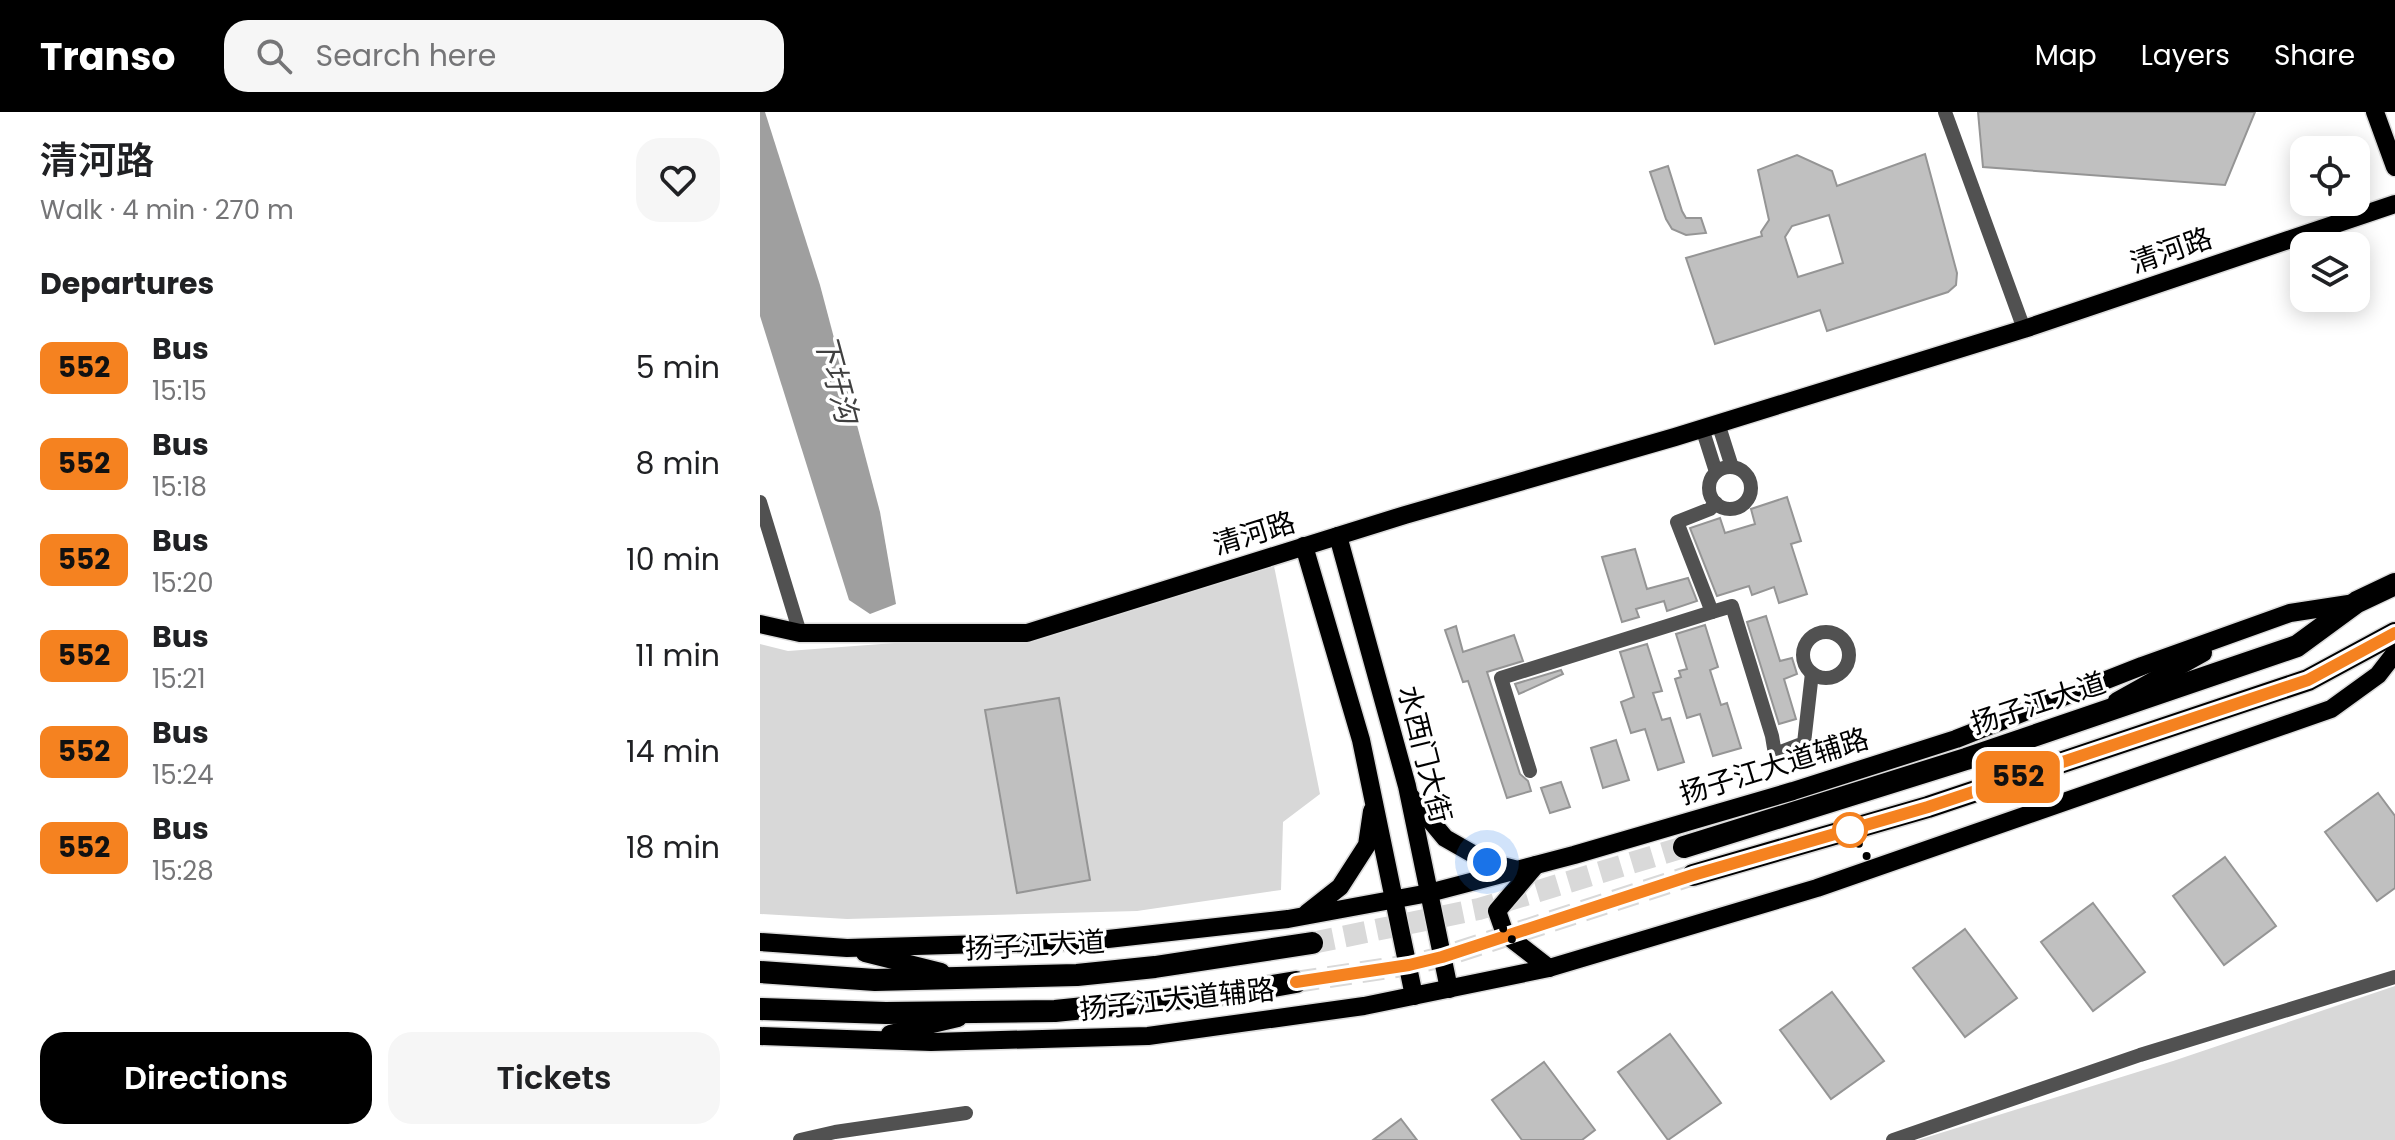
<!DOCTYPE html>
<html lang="en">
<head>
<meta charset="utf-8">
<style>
	:root { --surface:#fff; --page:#f6f6f6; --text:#202124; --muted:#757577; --accent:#000 }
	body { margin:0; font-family:Poppins,"Noto Sans SC",sans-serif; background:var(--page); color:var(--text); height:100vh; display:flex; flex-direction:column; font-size:30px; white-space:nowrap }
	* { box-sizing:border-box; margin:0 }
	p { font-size:26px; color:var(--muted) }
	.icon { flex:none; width:44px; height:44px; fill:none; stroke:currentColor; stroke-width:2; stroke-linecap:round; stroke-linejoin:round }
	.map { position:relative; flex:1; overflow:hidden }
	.sheet { display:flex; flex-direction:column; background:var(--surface); width:760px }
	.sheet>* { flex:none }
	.badge { padding:0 16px; border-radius:12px; font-size:28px; line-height:52px }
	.controls { position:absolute; left:1530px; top:24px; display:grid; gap:16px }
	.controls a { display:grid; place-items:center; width:80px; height:80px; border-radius:16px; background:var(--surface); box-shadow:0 4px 20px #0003; font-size:40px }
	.you { position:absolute; width:40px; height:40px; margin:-20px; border:6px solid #fff; border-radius:50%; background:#1a73e8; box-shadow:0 0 0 12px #1a73e833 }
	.map>.badge { position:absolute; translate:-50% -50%; box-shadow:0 0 0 4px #fff }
	h2 { padding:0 40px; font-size:30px; line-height:72px }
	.round { display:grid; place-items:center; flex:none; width:84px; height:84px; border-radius:24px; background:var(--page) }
	.headline { display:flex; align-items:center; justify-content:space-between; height:136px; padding:0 40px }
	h1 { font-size:38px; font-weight:600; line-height:60px }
	.cta { display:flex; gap:16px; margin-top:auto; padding:16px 40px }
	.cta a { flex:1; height:92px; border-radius:24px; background:var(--accent); color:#fff; font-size:32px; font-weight:600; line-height:92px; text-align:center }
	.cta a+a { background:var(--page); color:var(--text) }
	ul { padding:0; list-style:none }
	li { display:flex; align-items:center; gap:24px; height:96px; padding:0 40px }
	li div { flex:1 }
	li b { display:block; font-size:30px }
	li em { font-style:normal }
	li .badge { min-width:88px; font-weight:700; text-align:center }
	header { display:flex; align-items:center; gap:48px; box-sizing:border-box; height:112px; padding:0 40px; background:var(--accent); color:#fff }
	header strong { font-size:38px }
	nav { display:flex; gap:44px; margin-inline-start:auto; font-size:28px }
	.search { width:560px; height:72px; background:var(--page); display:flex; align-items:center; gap:20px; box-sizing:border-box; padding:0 28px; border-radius:24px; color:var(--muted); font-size:30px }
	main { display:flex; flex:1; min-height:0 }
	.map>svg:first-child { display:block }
	.green { fill:#d8d8d8 }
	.water { fill:#9f9f9f }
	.building { fill:#c0c0c0; stroke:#959595; stroke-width:2; fill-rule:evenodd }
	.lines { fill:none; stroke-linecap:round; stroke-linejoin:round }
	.highway-tunnel { stroke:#d9d9d9; stroke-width:22; stroke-dasharray:22 11; stroke-linecap:butt }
	.major-casing { stroke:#dbdbdb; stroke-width:21 }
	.highway-casing { stroke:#dbdbdb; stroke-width:25 }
	.minor { stroke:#515151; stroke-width:14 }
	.major { stroke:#000; stroke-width:18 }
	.highway { stroke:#000; stroke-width:22 }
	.line-casing { stroke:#fff; stroke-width:18 }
	.line { stroke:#f58220; stroke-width:12 }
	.walk { stroke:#000; stroke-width:8; stroke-dasharray:0 14.4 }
	.stop-dot { fill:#fff; stroke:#f58220; stroke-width:4 }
	.labels { text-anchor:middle; stroke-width:7; stroke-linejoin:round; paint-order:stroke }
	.street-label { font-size:28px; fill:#000; stroke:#fff }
	.water-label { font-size:30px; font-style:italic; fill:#404040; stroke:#fff }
</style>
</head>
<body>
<header>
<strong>Transo</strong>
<div class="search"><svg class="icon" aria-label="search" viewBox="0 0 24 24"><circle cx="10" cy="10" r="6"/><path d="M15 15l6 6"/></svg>Search here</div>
<nav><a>Map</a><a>Layers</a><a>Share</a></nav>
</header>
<main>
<section class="sheet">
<div class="headline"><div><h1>清河路</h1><p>Walk · 4 min · 270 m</p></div><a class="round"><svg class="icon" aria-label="heart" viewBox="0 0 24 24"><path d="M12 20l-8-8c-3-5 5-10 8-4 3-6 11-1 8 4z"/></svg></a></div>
<h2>Departures</h2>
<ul>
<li><span class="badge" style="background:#f58220;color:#111">552</span><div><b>Bus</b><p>15:15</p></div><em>5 min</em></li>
<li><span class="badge" style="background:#f58220;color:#111">552</span><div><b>Bus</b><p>15:18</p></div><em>8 min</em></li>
<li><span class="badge" style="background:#f58220;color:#111">552</span><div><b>Bus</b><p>15:20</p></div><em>10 min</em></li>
<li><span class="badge" style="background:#f58220;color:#111">552</span><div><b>Bus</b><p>15:21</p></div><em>11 min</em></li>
<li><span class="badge" style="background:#f58220;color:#111">552</span><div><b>Bus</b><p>15:24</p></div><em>14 min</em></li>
<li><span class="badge" style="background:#f58220;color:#111">552</span><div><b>Bus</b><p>15:28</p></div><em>18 min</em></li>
</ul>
<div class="cta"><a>Directions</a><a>Tickets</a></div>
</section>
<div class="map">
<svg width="1635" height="1028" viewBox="0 0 1635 1028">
	<rect width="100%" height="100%" fill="#fff"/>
	<!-- green -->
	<g class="green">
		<polygon points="512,444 560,682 523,710 521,778 377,799 87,807 0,802 0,532 28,539 267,521"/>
		<polygon points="1635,874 1635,1028 1158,1028 1413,949"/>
	</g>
	<!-- water -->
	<polygon class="water" points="0,0 5,0 60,173 120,400 136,492 110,502 89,488 0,204"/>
	<!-- building -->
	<g class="building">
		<polygon points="1218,0 1495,0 1465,73 1223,55"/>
		<path d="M1165,42L1197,161L1196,173L1188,180L1067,219L1060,198L955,232L926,146L1002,124L1001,120L1009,108L998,58L1037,43L1072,59L1077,74ZM1069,103L1083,151L1038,165L1025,125L1032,114Z"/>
		<polygon points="908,54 922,99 926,106 941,106 946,121 926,123 912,117 906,107 890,60"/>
		<polygon points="1027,385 1041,429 1031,432 1047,482 1019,491 1014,475 992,483 989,474 957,484 930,416 960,406 965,421 995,412 991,397"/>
		<polygon points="875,437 887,477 928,466 937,489 907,499 904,489 876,497 879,505 862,510 842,445"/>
		<polygon points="1006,504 1020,549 1032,546 1037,562 1024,567 1036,607 1019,612 987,510"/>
		<polygon points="945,513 958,555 950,558 961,593 967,591 981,636 953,644 940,602 927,606 915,567 921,565 919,559 927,557 916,522"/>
		<polygon points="696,514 703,540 754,523 763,549 727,560 760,662 768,669 771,679 747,686 708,569 703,570 685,518"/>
		<polygon points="887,532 902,579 893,581 902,608 910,606 924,650 898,658 885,617 871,621 861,590 874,585 860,540"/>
		<polygon points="801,558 803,562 759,582 755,572"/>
		<polygon points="299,586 330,768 257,781 225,598"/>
		<polygon points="856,628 869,668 843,676 831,636"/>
		<polygon points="801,670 810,695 790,701 781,676"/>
		<polygon points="1618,681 1635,704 1635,776 1617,789 1565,720"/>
		<polygon points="1465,745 1516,814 1464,853 1413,784"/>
		<polygon points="1333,791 1385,860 1333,899 1281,830"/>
		<polygon points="1205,817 1257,886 1205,925 1153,856"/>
		<polygon points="1072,880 1124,949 1071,987 1020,918"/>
		<polygon points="910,922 961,991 908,1028 858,960"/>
		<polygon points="784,950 835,1018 822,1028 762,1028 732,988"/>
		<polygon points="641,1007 657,1028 613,1028"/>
	</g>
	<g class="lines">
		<!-- highway-tunnel -->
		<g class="highway-tunnel">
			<polyline points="552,831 719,797 924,735"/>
			<polyline points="536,870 649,853 682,845 933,763"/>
		</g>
		<!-- major casing -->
		<g class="major-casing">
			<g id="major">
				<polyline points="1615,0 1635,55"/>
				<polyline points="578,424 647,674 689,877"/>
				<polyline points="544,434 601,628 654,884"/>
				<polyline points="0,512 40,521 267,521 645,403 915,325 1264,217 1635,92"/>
				<polyline points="1357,589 1443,541"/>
				<polyline points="650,684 685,726 727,750 754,757"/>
				<polyline points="776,753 737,799 745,822 789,856"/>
				<polyline points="547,801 580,775 607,733 612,699"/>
				<polyline points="0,830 87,836 330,829 528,807 669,781 814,743 1033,679 1196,627 1382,554 1530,501 1595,491"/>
				<polyline points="105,841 181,860"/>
				<polyline points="130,922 198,906"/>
				<polyline points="0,924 171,930 388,924 604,894 789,856 1057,776 1571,597 1618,563 1635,541"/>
			</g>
		</g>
		<!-- highway casing -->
		<g class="highway-casing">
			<g id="highway">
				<polyline points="924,735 1206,647 1537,534 1597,490 1635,472"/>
				<polyline points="933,763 1168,695 1548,568 1635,521"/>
				<polyline points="0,860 115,868 317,863 395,855 552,831"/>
				<polyline points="0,897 126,901 295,899 472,881 536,870"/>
			</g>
		</g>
		<!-- minor -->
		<g class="minor">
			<polyline points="1185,0 1264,217"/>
			<polyline points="958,311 972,355"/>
			<polyline points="942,316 956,360"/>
			<circle cx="970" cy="376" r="21"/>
			<polyline points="0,390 40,521"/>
			<polyline points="952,500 972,494 1012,624 1015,642 1044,631 1052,561"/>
			<circle cx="1066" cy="543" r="23"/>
			<polyline points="770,659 741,566 952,500 917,410 950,397 956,391"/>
			<polyline points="40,1028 75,1020 206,1001"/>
			<polyline points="1133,1028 1380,943 1635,865"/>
		</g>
		<!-- major -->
		<use href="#major" class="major"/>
		<!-- highway -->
		<use href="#highway" class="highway"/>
	</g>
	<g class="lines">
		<!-- line casing -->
		<g class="line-casing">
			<polyline id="line" points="536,870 649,853 682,845 933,763 1168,695 1548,568 1635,521"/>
		</g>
		<!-- line -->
		<use href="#line" class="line"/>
		<!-- walk -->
		<polyline class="walk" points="727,750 757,758 776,753 737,799 745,822 789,856 1057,776 1115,757 1090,718"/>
	</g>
	<!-- markers -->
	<circle class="stop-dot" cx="1090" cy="718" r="16"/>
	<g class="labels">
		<!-- street labels -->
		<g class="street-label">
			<text transform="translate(1411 138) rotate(-19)" y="10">清河路</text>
			<text transform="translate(494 421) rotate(-17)" y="10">清河路</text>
			<text transform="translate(1278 591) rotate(-18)" y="10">扬子江大道</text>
			<text transform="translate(665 642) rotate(76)" y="10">水西门大街</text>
			<text transform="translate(1014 654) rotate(-17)" y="10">扬子江大道辅路</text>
			<text transform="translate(275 833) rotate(-3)" y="10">扬子江大道</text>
			<text transform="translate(417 887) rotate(-6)" y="10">扬子江大道辅路</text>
		</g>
		<!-- water labels -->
		<g class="water-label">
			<text transform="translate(76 267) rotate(75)" y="10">下圩沟</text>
		</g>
	</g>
</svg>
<div class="controls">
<a><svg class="icon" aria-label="locate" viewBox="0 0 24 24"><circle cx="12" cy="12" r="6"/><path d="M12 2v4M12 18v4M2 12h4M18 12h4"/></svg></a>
<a><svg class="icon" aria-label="layers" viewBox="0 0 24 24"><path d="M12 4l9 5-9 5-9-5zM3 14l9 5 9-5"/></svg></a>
</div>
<div class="you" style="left:727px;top:750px"></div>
<b class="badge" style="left:1258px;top:665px;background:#f58220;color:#111">552</b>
</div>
</main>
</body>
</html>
